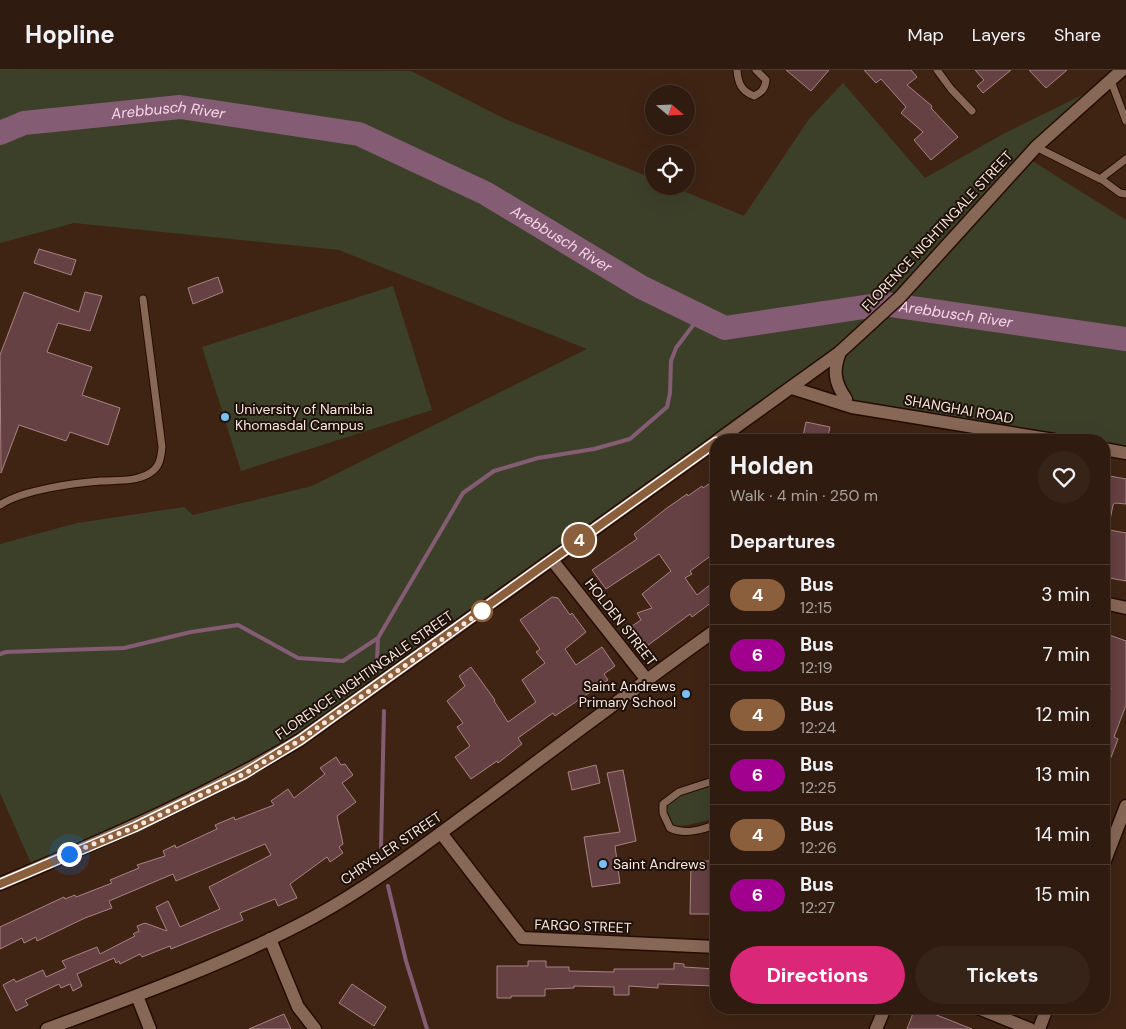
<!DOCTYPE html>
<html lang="en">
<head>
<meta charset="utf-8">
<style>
	:root { --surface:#2f1b0f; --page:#372418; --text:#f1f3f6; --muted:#a7a19e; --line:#4a392f; --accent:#db2777 }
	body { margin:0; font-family:"DM Sans",sans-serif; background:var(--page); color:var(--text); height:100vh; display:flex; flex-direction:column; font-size:19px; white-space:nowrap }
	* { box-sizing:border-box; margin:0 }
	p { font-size:16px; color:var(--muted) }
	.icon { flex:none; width:28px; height:28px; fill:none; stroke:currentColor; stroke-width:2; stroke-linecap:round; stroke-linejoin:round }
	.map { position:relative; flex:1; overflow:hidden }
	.details { position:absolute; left:710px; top:364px; width:400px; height:580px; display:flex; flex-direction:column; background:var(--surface); border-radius:20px; box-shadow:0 5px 20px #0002,0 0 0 1px var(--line) }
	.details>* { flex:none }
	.badge { padding:0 10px; border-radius:16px; font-size:18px; line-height:32px }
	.needle { width:32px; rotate:109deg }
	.buttons { position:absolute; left:645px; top:15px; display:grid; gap:10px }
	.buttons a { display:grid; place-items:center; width:50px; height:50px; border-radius:50%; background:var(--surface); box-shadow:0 5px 20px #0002,0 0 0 1px var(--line); font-size:25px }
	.you { position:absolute; width:25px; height:25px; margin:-12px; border:4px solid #fff; border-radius:50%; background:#1a73e8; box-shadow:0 0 0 8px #1a73e833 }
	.map>.badge { position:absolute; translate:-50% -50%; box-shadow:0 0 0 2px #fff }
	h2 { padding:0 20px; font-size:19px; line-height:45px }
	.round { display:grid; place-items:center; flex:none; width:52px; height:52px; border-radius:26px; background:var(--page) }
	.overview { display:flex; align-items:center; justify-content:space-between; height:85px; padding:0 20px }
	h1 { font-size:24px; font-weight:800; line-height:38px }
	.cta { display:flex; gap:10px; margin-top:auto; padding:10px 20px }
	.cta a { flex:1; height:58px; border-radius:30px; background:var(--accent); color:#fff; font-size:20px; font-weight:800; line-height:58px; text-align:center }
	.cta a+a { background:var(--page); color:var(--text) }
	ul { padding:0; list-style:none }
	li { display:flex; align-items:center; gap:15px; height:60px; padding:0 20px; border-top:1px solid var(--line) }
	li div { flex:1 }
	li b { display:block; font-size:19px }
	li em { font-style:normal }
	li .badge { min-width:55px; font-weight:700; text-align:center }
	header { display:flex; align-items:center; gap:30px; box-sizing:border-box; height:70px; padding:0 25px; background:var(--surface); border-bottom:1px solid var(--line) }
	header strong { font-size:24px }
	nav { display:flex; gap:28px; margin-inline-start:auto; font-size:18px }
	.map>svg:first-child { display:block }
	.green { fill:#3d4029 }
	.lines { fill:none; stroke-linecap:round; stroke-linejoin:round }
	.stream { stroke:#845d74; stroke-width:4 }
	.river { stroke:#845d74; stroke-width:24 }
	.building { fill:#654143; stroke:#a98283 }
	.service-casing { stroke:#250c01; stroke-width:9 }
	.minor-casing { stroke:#250c01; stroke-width:15 }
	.tertiary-casing { stroke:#250c01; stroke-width:15 }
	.secondary-casing { stroke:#250c01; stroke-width:15 }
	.service { stroke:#876756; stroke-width:7 }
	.minor { stroke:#876756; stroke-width:12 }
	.tertiary { stroke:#876756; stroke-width:12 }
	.secondary { stroke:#876756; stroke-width:12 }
	.line-casing { stroke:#fff; stroke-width:11 }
	.line { stroke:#8b5e3c; stroke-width:8 }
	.walk { stroke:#fae7de; stroke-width:5; stroke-dasharray:0 9 }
	.poi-dot { fill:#78bff7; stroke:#1d110a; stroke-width:2 }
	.stop-dot { fill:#fff; stroke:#8b5e3c; stroke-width:2.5 }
	.labels { text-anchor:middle; stroke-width:4; stroke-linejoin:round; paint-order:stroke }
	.street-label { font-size:14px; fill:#fae7de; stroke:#1d110a }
	.poi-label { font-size:14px; fill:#fae7de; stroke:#1d110a; text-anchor:start }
	.water-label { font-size:15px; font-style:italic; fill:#fbd3ea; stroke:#1d110a }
</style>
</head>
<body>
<header>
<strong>Hopline</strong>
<nav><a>Map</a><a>Layers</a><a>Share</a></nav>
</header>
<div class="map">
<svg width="1126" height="959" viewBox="0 0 1126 959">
	<rect width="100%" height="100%" fill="#3f2414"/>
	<!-- green -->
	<g class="green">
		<path d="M0,0L411,1L505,49L654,109V116H671L744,146L809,49L843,13L925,108L1005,63L1111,11L1026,87L1126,150V383L1104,379V370H1053L860,336C833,321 840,311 840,283L300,670L34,800L0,723V474L77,453L184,437L193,445L312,416L587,279L339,180L74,153L0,173Z"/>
		<polygon points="393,216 432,340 241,401 202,277"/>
		<path d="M716,714V748C693,753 661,769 664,731L679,722Z"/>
	</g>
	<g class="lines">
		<!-- stream -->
		<g class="stream">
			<polyline points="0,584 6,582 124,578 191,562 238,555 298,588 343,591 378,568 463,423 494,401 538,388 594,379 630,369 667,337 670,323 671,291 676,278 700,246"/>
			<polyline points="377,591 378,568"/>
			<polyline points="381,777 384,641"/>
			<polyline points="388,816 406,891 427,959"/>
		</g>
		<!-- river -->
		<path class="river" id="s1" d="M0,63L24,53L180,37L359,64L485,123L641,217L725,258L884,234L1126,269"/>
	</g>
	<!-- building -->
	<g class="building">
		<polygon points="786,0 829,0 811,21"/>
		<polygon points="864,0 911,0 917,7 907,15 932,36 931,38 958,67 931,90 914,70 923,62 901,43 906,37 881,9 876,13"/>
		<polygon points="975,0 1011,0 983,23 977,16 984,10"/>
		<polygon points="1029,0 1067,0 1046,18"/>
		<polygon points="39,179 76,190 71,205 34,193"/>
		<polygon points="218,207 223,222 193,234 188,218"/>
		<polygon points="24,222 79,242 85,222 102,226 90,261 58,253 47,282 92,297 82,325 120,338 108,375 70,362 66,371 19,355 1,403 0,285"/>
		<polygon points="806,352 830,357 827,370 802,370"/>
		<polygon points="1104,405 1126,409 1126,434 1115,433 1113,435 1109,455 1104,455"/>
		<polygon points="716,409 716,482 690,501 692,504 685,508 697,525 716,510 716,529 692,547 690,544 647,576 632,556 641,550 637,543 652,538 642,524 671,501 659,484 606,519 592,500 637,469 634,464 667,438 687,424 688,426 702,416 703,418"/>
		<polygon points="1104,459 1126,463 1126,511 1104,507"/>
		<polygon points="552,527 558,528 570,545 572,543 586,562 565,579 576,595 602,577 615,596 604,604 608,610 555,646 553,643 518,668 522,674 498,693 497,691 471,709 455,687 470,676 457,657 463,653 447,631 465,616 459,606 471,597 495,630 494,631 508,652 536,632 522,610 545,593 536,582 540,579 520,550"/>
		<polygon points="1104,563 1126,571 1126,635 1114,667 1118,669 1105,703 1104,639 1111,618 1104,615"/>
		<polygon points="336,687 341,695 345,694 353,705 342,713 356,732 337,746 343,774 339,777 343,783 330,792 327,787 290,814 297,828 278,836 275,829 240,843 243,850 171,879 170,876 142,887 140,884 120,894 119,891 116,893 114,888 77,904 82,916 73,921 70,914 61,918 59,914 25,930 28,935 16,941 3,915 14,909 16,912 43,900 46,907 66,898 62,891 97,877 100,884 135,866 133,864 139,861 137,856 145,853 167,861 156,837 168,831 180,857 220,839 209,817 271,785 265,774 176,811 173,804 109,831 112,838 85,848 37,871 36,867 24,873 22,868 0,879 0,857 64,827 65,829 75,825 76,827 112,813 110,810 139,798 137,795 165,786 163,781 175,775 176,778 217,759 215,755 234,747 235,750 274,735 271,731 288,719 294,728 325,704 320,698"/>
		<polygon points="596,695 600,713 572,720 568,702"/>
		<polygon points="623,700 636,771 615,776 620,813 592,817 584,767 620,762 607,703"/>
		<polygon points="691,791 711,791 710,844 690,844"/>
		<polygon points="528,891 546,891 546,897 569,897 569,901 614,902 614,899 674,899 674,893 684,894 684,897 716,899 716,916 658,914 658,918 629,916 629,925 614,925 614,917 574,916 574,918 545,919 545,926 511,926 511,928 497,928 497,896 528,896"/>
		<polygon points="352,914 386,937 374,956 339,933"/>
		<polygon points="915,938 919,938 972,959 907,959"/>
		<polygon points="284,944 291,959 249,959"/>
	</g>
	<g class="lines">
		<!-- service casing -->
		<g class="service-casing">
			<g id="service">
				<path d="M737,0C738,13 741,21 754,26C762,22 765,19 766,10L756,0"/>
				<polyline points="937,0 951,19 972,41"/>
				<polyline points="1111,11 1126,51"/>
				<polyline points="1036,77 1100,109 1126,89"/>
				<polyline points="1101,109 1120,123 1126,124"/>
				<path d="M0,435C22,420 74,413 101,411C116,410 136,412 150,403C160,397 161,387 162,377L143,229"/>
				<path d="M716,710L679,722L663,734V743L670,758C684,765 703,760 716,754"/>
			</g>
		</g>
		<!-- minor casing -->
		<g class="minor-casing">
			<g id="minor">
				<polyline points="552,490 647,610"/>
				<polyline points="1104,533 1126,538"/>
				<polyline points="441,763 522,868 716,877"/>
				<polyline points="1104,793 1126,736"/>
				<polyline points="270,869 298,937 315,959"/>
				<polyline points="137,926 150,959"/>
				<polyline points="978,938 1030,959"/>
				<path d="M47,959C136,926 228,893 312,848C375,814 433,768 491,726C566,670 640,614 716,560"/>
				<polyline points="876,959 885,938"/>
				<polyline points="1039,959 1047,938"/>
			</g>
		</g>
		<!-- tertiary casing -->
		<g class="tertiary-casing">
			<g id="tertiary">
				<polyline points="792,318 852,337 1054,370"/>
				<polyline points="1104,379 1126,383"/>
			</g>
		</g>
		<!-- secondary casing -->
		<g class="secondary-casing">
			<g id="secondary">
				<path d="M840,282C833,300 834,312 846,329"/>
				<polyline points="718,370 840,282 900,227 1036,77 1122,0"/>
				<path d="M0,814C103,770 204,727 300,670L716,372"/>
			</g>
		</g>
		<!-- service -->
		<use href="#service" class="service"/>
		<!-- minor -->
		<use href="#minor" class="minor"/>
		<!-- tertiary -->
		<use href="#tertiary" class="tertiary"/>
		<!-- secondary -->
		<use href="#secondary" class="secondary"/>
	</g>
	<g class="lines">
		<!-- line casing -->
		<g class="line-casing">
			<polyline id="line" points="0,814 135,757 244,704 300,670 716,372"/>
		</g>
		<!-- line -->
		<use href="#line" class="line"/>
		<!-- walk -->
		<polyline class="walk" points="69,784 135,757 244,704 300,670 482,541"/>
	</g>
	<!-- markers -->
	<g class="poi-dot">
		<circle cx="225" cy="347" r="5"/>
		<circle cx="686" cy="624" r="5"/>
		<circle cx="603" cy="794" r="5"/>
	</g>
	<circle class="stop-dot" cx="482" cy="541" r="10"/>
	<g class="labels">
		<!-- street labels -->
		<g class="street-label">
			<text transform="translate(937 161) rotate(-47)" y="5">FLORENCE NIGHTINGALE STREET</text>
			<text transform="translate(959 339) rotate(10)" y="5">SHANGHAI ROAD</text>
			<text transform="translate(621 552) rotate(52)" y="5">HOLDEN STREET</text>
			<text transform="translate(364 605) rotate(-35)" y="5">FLORENCE NIGHTINGALE STREET</text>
			<text transform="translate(391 778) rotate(-34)" y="5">CHRYSLER STREET</text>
			<text transform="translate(583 856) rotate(2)" y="5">FARGO STREET</text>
		</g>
		<!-- poi labels -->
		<g class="poi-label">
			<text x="235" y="344">University of Namibia<tspan x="235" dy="16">Khomasdal Campus</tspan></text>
			<text x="676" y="621" text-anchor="end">Saint Andrews<tspan x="676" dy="16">Primary School</tspan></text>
			<text x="613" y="799">Saint Andrews</text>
		</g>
		<!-- water labels -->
		<g class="water-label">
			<text dy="5" stroke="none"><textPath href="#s1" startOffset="171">Arebbusch River</textPath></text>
			<text dy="5" stroke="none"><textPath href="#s1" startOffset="592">Arebbusch River</textPath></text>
			<text dy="5" stroke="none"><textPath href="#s1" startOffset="1012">Arebbusch River</textPath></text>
		</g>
	</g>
</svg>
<div class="buttons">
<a><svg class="needle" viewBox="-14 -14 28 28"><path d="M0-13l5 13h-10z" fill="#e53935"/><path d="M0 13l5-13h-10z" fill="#a7a19e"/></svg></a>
<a><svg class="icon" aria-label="locate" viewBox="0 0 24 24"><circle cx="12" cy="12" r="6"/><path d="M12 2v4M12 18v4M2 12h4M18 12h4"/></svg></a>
</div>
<div class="you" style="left:69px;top:784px"></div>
<b class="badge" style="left:579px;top:470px;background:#8b5e3c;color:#fff">4</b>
<section class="details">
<div class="overview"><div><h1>Holden</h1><p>Walk · 4 min · 250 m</p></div><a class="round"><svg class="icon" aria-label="heart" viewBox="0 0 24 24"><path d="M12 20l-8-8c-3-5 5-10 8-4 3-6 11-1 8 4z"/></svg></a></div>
<h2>Departures</h2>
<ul>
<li><span class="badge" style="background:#8b5e3c;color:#fff">4</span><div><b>Bus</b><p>12:15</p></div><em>3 min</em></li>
<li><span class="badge" style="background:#a2008e;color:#fff">6</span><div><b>Bus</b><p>12:19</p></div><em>7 min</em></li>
<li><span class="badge" style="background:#8b5e3c;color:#fff">4</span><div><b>Bus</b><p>12:24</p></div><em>12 min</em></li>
<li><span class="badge" style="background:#a2008e;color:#fff">6</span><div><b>Bus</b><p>12:25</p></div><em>13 min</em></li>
<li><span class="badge" style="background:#8b5e3c;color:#fff">4</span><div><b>Bus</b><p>12:26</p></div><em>14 min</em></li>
<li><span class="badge" style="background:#a2008e;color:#fff">6</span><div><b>Bus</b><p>12:27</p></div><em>15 min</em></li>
</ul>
<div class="cta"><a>Directions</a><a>Tickets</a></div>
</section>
</div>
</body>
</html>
